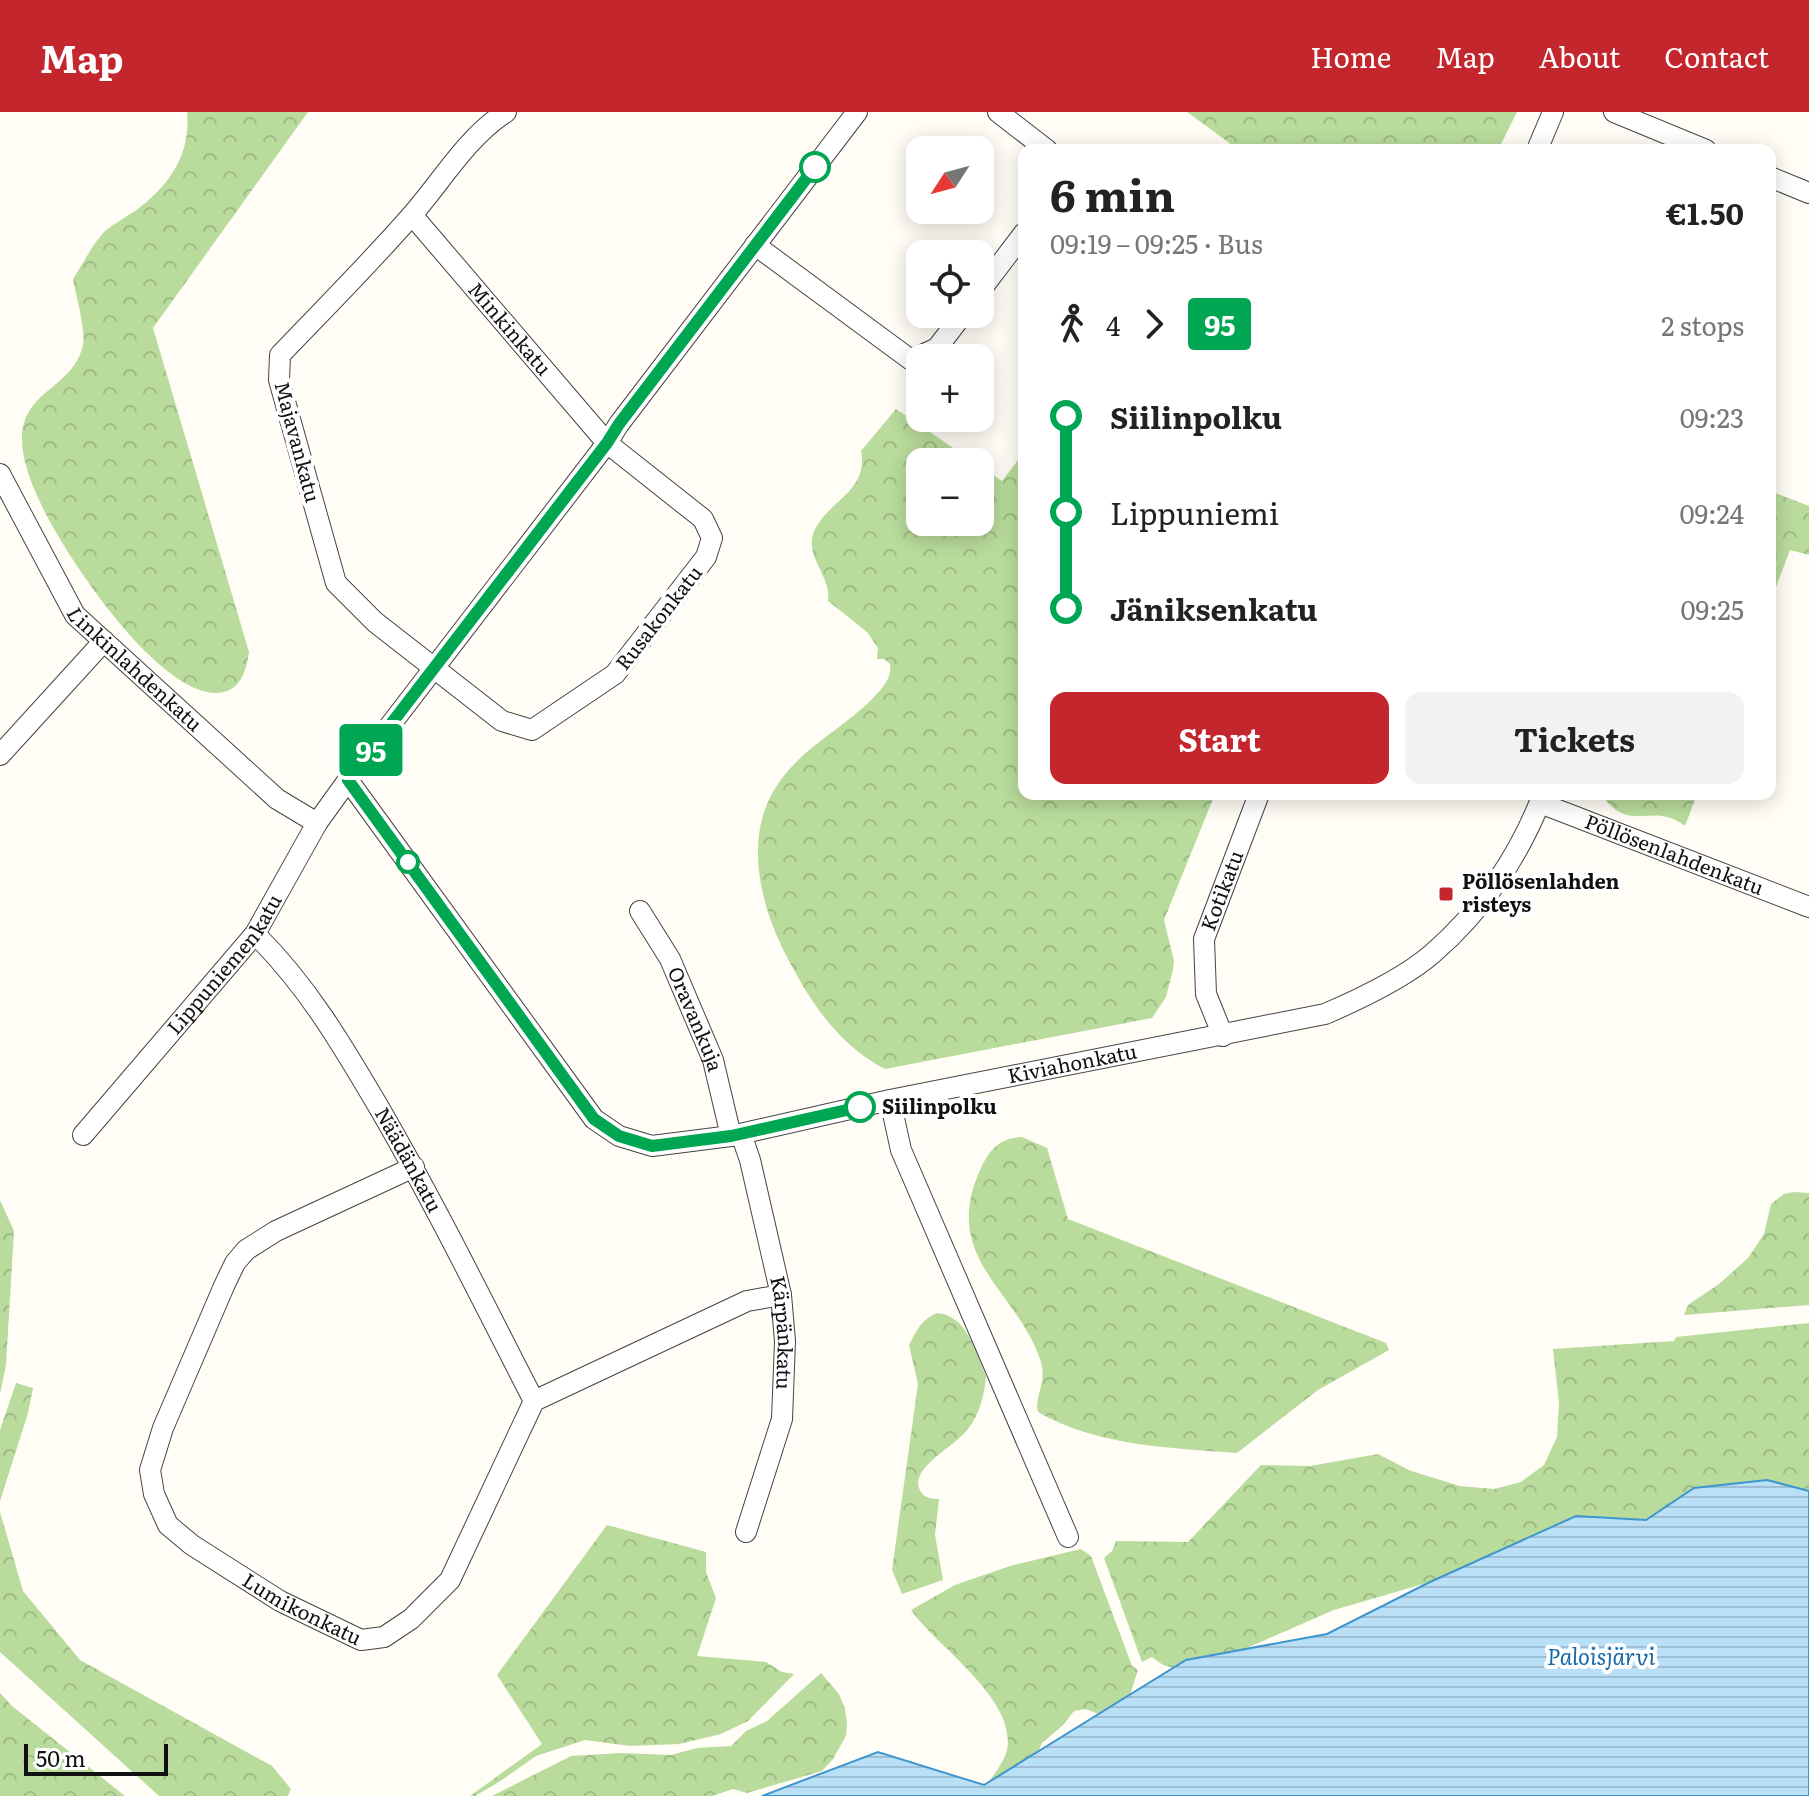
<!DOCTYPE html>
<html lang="en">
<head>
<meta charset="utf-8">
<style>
	:root { --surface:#fff; --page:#f2f2f2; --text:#222; --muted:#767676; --accent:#c4262e }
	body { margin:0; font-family:Literata,serif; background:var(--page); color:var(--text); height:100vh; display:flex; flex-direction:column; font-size:30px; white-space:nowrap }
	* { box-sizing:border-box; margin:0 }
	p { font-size:26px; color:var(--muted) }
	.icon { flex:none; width:44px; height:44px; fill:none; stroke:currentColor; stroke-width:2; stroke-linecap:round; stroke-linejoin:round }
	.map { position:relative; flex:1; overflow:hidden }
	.drawer { position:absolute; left:1018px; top:32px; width:758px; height:656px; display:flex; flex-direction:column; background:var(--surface); border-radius:16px; box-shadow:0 4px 20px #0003 }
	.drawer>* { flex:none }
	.badge { padding:0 16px; border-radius:6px; font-size:28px; line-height:52px }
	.needle { width:52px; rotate:234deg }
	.tools { position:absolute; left:906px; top:24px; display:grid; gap:16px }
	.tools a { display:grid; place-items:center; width:88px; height:88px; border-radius:16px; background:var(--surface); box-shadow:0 4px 20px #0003; font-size:40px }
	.scale { position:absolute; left:24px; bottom:20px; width:144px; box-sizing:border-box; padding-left:8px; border:4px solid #111; border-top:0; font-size:22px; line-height:28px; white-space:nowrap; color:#111; -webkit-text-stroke:6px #fff; paint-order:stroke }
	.map>.badge { position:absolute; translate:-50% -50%; box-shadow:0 0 0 4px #fff }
	.legs { display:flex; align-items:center; gap:12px; height:88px; padding:0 32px; font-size:26px }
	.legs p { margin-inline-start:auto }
	.head { display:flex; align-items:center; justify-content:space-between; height:136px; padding:0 32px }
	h1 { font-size:44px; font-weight:700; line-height:60px }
	.cta { display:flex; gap:16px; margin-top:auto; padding:16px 32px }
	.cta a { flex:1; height:92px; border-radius:16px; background:var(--accent); color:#fff; font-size:32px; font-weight:700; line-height:92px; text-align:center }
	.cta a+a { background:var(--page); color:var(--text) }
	ul { padding:0 32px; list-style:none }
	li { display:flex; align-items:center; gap:28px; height:96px; font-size:30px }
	li i { display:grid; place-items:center; width:12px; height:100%; margin:0 10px; background:currentColor }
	li i::after { content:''; width:20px; height:20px; margin:-10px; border:6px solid; border-radius:50%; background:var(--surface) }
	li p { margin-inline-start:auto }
	li:first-child i { background:linear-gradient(#0000 50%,currentColor 0) }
	li:last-child i { background:linear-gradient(currentColor 50%,#0000 0) }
	header { display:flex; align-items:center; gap:48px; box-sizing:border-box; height:112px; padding:0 40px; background:var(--accent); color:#fff }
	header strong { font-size:38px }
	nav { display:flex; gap:44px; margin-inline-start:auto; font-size:28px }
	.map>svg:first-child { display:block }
	.forest { fill:url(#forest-crowns) }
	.water { fill:url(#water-rules); stroke:#3f96cf; stroke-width:2 }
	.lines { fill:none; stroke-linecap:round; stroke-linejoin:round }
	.minor-casing { stroke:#444; stroke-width:22 }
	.minor { stroke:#fff; stroke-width:20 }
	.line-1-casing { stroke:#fff; stroke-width:18 }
	.line-1 { stroke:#00a651; stroke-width:12 }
	.stop-1-dot { fill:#fff; stroke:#00a651; stroke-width:4 }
	.poi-dot { fill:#c4262e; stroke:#fff; stroke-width:3 }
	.labels { text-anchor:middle; stroke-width:8; stroke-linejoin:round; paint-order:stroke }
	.street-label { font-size:20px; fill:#111; stroke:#fff }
	.poi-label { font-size:20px; font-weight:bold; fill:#111; stroke:#fff; text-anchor:start }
	.stop-label { font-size:20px; font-weight:bold; fill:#111; stroke:#fff; text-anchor:start }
	.water-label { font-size:22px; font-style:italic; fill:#1768a6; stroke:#fff }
</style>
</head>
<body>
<header>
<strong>Map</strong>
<nav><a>Home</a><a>Map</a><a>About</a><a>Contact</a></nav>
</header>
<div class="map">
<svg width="1809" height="1684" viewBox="0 0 1809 1684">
	<defs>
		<pattern id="forest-crowns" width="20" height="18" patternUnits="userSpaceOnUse" patternTransform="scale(2)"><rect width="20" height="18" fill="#b9dc9c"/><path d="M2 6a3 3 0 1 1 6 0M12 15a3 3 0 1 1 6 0" fill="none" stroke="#9ebc85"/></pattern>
		<pattern id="water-rules" width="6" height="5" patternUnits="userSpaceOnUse" patternTransform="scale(2)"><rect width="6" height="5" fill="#b9e0f7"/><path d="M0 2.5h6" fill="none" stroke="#9ebfd3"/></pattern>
	</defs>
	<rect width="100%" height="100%" fill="#fffdf5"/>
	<!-- forest -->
	<g class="forest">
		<path d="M187,0H308L153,216L249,540C246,561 239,582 214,581C156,577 75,456 49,408C38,387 27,364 23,340C14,277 72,281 83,233C86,219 76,183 73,167C83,152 92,133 104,120C113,112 125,106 135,99C169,74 191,43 187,0Z"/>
		<polygon points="1187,0 1517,0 1498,38 1239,38"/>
		<path d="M896,297L974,350H920V410H980V354L1002,369L1024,340V682H1215L1164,808L1174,849L1173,858L1166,885L1152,906L885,957C840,934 813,894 789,849C758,791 739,715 787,660C812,630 849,612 875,584C884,574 892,565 890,552L884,547H877L878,536L867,520L828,489C832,463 802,444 815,417C830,388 869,378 861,339Z"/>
		<polygon points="1770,379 1809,394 1809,443 1790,438 1770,491"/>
		<path d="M1601,682H1697L1685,714C1652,688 1630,724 1601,682Z"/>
		<path d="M1022,1025L1047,1036L1068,1107L1386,1231L1389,1238L1318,1278L1237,1341C1171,1336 1096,1334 1038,1300L1037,1295C1038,1276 1047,1269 1040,1247C1017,1178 939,1146 981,1056C990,1037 1000,1026 1022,1025Z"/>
		<polygon points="1794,1080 1809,1081 1809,1193 1684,1203 1688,1193 1719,1172 1748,1146 1764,1122 1771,1092 1784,1082"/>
		<polygon points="0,1088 14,1119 6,1253 0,1282"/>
		<path d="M937,1201C967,1203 976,1241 986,1264C985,1282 979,1303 968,1317C957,1333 911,1355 919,1376C922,1385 930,1387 939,1387L935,1423L943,1468L902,1482L892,1458L918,1272L909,1233C916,1219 922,1207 937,1201Z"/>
		<polygon points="1809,1211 1809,1379 1767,1368 1694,1376 1646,1408 1576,1404 1430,1470 1334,1498 1242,1538 1174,1556 1163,1553 1152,1545 1142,1550 1104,1446 1112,1439 1116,1429 1188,1430 1261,1353 1310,1354 1378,1342 1411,1359 1460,1374 1494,1377 1521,1370 1544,1353 1557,1325 1559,1291 1553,1237 1674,1229 1676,1225"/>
		<polygon points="16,1271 33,1276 28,1301 0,1389 0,1318"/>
		<polygon points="0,1400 23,1479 80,1548 272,1654 291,1677 288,1684 159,1684 0,1540"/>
		<polygon points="607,1413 706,1440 706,1460 716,1486 697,1544 766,1550 782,1560 794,1562 748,1609 721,1622 679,1632 630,1634 585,1628 536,1644 499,1670 475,1684 470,1684 542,1632 497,1563"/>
		<path d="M1081,1437L1091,1444L1132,1554L1138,1558L1130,1583L1099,1602L1085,1597L1074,1599L1063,1613L1042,1631L1038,1640L988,1671C995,1661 1004,1650 1007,1638C1017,1587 937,1535 911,1498L955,1473L1010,1454Z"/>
		<polygon points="821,1561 839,1582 845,1597 847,1612 846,1624 833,1647 822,1659 747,1681 733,1677 712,1684 492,1684 571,1644 620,1641 671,1643 697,1636 731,1634 746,1619 767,1609"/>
		<polygon points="0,1581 12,1594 125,1684 0,1684"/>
	</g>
	<!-- water -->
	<polygon class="water" points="1767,1368 1809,1379 1809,1684 762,1684 878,1640 984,1673 1186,1548 1327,1522 1430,1470 1576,1404 1646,1408 1694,1376"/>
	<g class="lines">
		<!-- minor casing -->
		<g class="minor-casing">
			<g id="minor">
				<polyline points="998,0 1047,38"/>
				<polyline points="1614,0 1706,38"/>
				<polyline points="1537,38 1553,0"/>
				<polyline points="1770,65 1809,81"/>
				<path id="s1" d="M412,103L607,331L703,407L712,426L706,445L615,562L532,618L502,609L375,510L336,471L279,268L280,243C324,197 369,152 411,104C442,69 466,26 506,0"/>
				<polyline points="755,133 911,248 937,236 963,202"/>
				<polyline points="980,179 1024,121"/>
				<path id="s2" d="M0,362L75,503L277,687L317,711"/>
				<polyline points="0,643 104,529"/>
				<path id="s3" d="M348,668L594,1007L619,1024L652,1034L731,1024L890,988L1325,902C1360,887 1403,867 1432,842C1482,799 1520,743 1543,682"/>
				<path id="s4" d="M1540,691L1809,795"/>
				<path id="s5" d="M640,799L670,847L713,948L731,1024"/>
				<path id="s6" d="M255,822C308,874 344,936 381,999C436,1094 484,1192 534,1289"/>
				<path id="s7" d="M1223,924L1206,882L1204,827L1259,682"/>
				<polyline points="890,988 901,1038 1068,1425"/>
				<path id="s8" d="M741,1022L750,1048L781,1183L785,1229L782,1307L746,1420"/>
				<path id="s9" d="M83,1023L255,822L317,711L348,668L607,331L619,312L857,0"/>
				<path id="s10" d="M414,1055L276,1119L246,1138L235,1151L224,1174L163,1316L150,1358L154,1382L168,1413L192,1433L280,1489L361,1528L384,1525L411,1507L450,1468L534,1289L747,1189L781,1183"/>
			</g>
		</g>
		<!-- minor -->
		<use href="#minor" class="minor"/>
	</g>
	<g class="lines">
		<!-- line-1 casing -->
		<g class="line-1-casing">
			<polyline id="line-1" points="815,55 619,312 607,331 348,668 594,1007 619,1024 652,1034 731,1024 860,995"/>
		</g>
		<!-- line-1 -->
		<use href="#line-1" class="line-1"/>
	</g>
	<!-- markers -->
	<g class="stop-1-dot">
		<circle cx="815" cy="55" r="14"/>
		<circle cx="408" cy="750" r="10"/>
		<circle cx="860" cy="995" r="14"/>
	</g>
	<rect class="poi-dot" x="1438" y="774" width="16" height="16" rx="4"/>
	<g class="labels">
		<!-- street labels -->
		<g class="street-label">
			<text dy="7" stroke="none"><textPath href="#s1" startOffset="150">Minkinkatu</textPath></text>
			<text transform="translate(297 330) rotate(75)" y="7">Majavankatu</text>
			<text transform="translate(659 506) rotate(-52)" y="7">Rusakonkatu</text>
			<text dy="7" stroke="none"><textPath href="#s2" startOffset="240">Linkinlahdenkatu</textPath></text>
			<text dy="7" stroke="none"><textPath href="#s4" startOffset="144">Pöllösenlahdenkatu</textPath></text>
			<text dy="7" stroke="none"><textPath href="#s7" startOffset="152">Kotikatu</textPath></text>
			<text dy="7" stroke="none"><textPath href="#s9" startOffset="222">Lippuniemenkatu</textPath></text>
			<text dy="7" stroke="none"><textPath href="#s5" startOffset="122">Oravankuja</textPath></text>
			<text dy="7" stroke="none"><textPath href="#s3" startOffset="912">Kiviahonkatu</textPath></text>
			<text dy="7" stroke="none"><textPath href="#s6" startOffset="274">Näädänkatu</textPath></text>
			<text dy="7" stroke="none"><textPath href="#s8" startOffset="204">Kärpänkatu</textPath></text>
			<text dy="7" stroke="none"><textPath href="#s10" startOffset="646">Lumikonkatu</textPath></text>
		</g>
		<!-- poi labels -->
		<g class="poi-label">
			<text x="1462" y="777">Pöllösenlahden<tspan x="1462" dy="23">risteys</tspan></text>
		</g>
		<!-- stop labels -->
		<g class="stop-label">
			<text x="882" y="1002">Siilinpolku</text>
		</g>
		<!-- water labels -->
		<g class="water-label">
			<text x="1601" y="1553">Paloisjärvi</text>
		</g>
	</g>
</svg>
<div class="tools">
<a><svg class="needle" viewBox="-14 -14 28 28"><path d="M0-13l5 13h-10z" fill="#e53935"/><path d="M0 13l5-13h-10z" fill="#767676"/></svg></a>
<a><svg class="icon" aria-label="locate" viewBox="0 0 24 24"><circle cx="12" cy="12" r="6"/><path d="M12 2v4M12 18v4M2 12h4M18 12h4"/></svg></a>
<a>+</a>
<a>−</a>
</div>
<div class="scale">50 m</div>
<b class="badge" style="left:371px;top:638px;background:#00a651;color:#fff">95</b>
<section class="drawer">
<div class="head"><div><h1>6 min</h1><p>09:19 – 09:25 · Bus</p></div><b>€1.50</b></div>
<div class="legs"><svg class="icon" aria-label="walk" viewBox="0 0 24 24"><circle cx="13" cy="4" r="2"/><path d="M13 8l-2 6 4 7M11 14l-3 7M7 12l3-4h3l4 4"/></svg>4<svg class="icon" aria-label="forward" viewBox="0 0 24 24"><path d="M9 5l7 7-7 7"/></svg><b class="badge" style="background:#00a651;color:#fff">95</b><p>2 stops</p></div>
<ul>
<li><i style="color:#00a651"></i><b>Siilinpolku</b><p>09:23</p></li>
<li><i style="color:#00a651"></i><span>Lippuniemi</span><p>09:24</p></li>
<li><i style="color:#00a651"></i><b>Jäniksenkatu</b><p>09:25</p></li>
</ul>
<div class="cta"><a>Start</a><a>Tickets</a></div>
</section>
</div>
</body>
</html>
